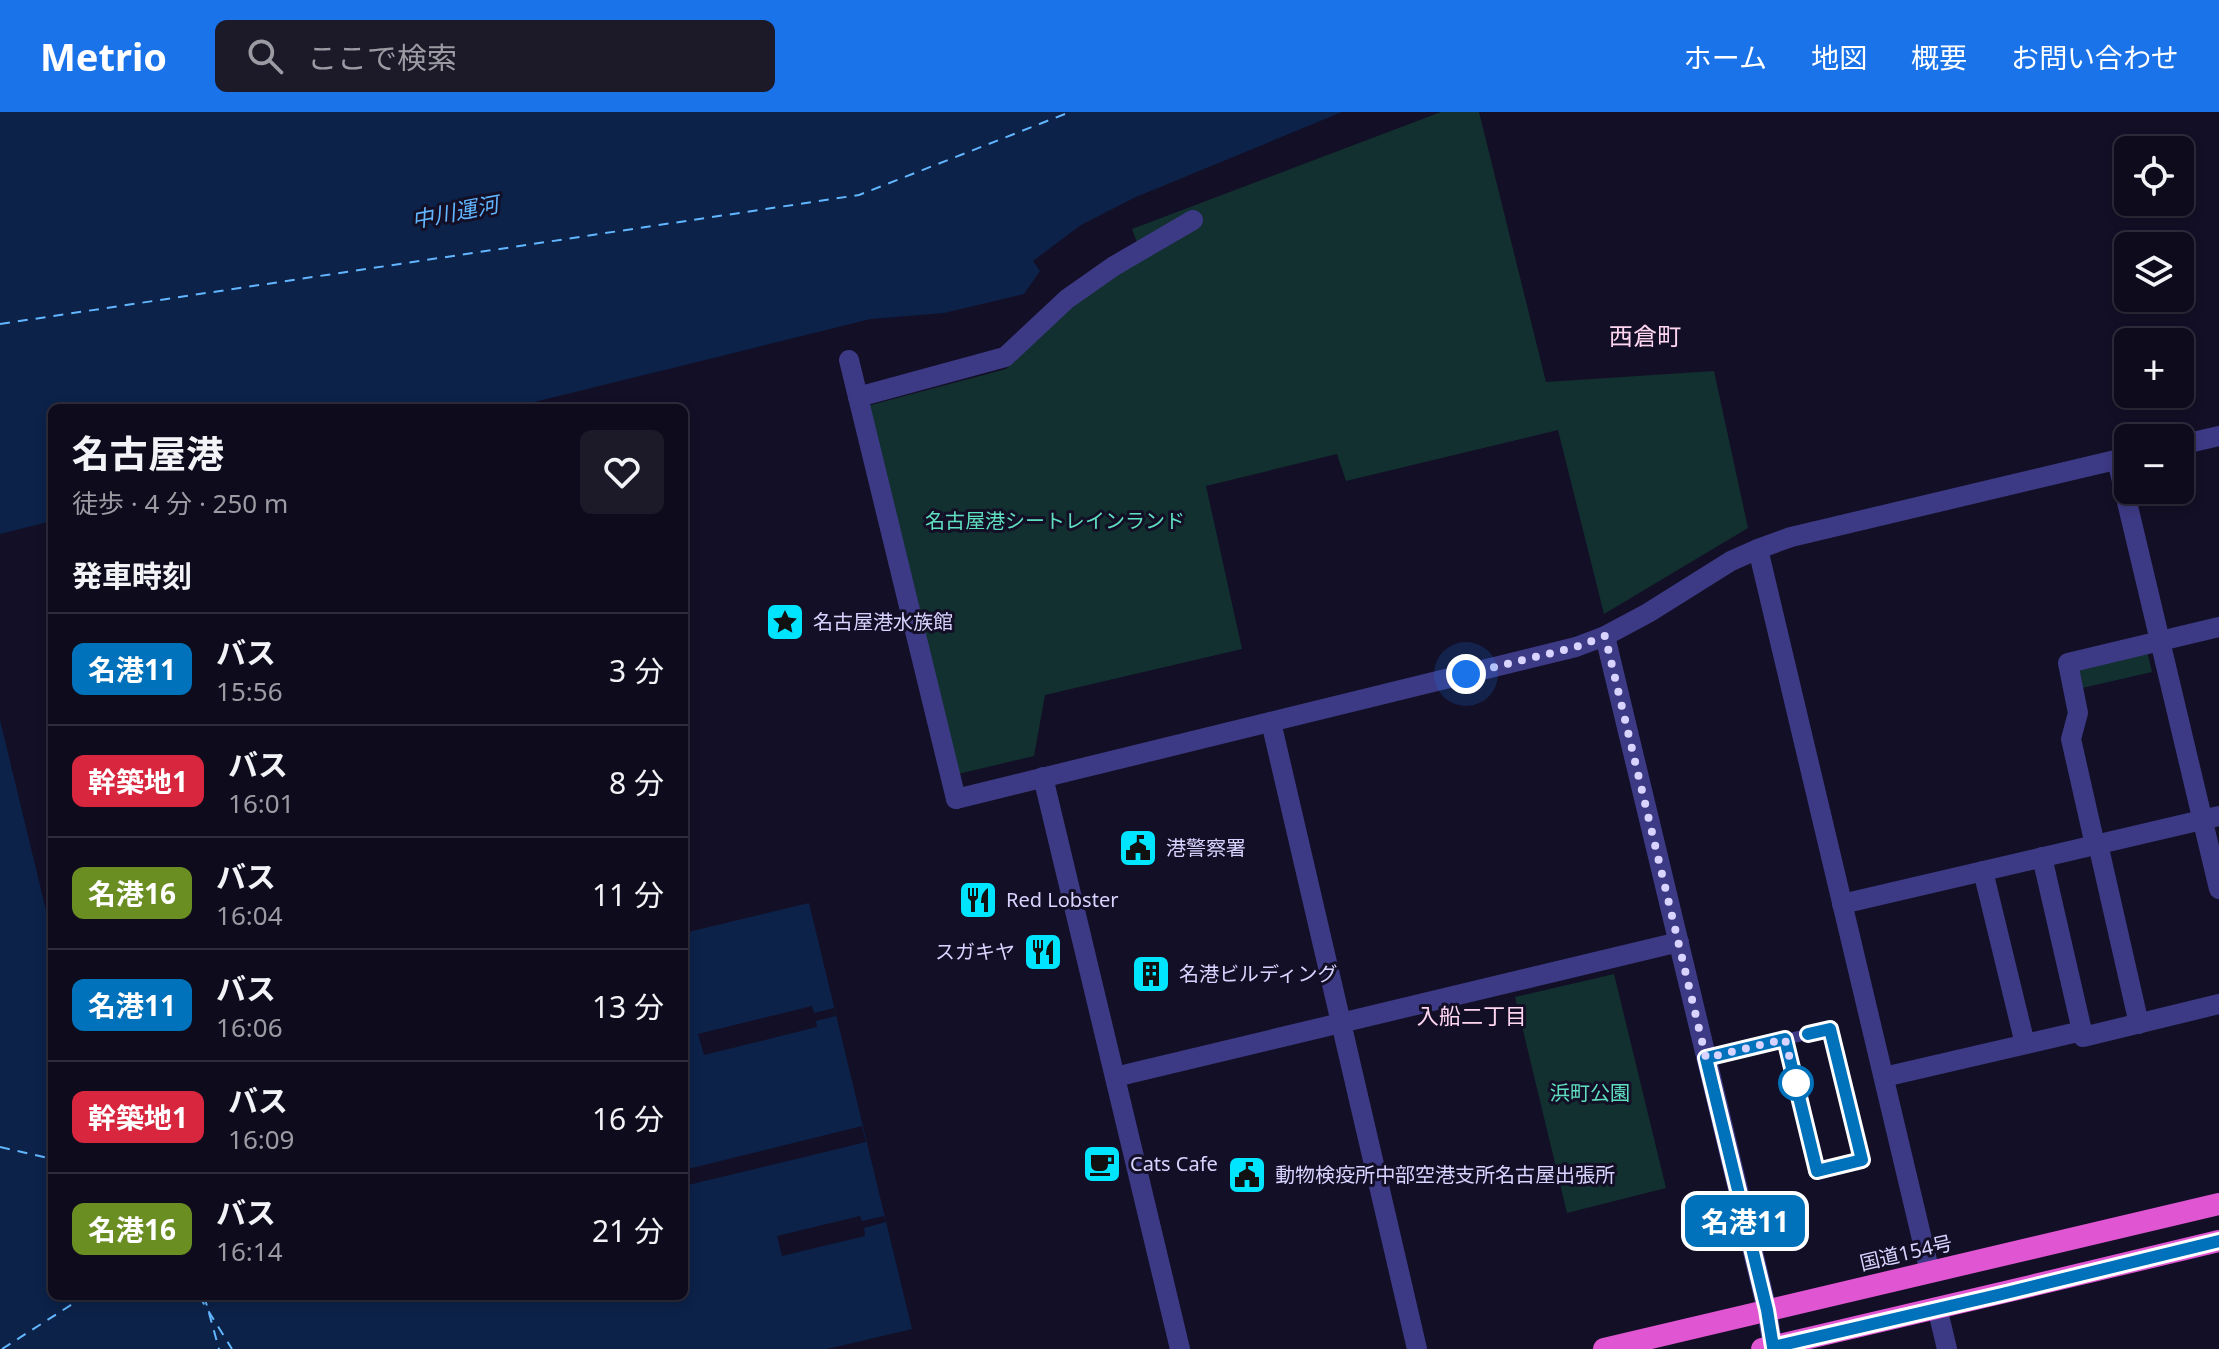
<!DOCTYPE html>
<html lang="ja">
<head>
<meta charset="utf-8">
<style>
	:root { --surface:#0e0b1c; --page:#1c1929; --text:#f1f3f6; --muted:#9b9ba3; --line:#2e2b3b; --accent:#1a73e8 }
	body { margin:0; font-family:"Noto Sans","Noto Sans JP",sans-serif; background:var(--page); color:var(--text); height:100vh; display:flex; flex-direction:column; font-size:30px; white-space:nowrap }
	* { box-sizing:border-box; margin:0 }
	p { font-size:26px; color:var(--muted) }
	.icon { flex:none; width:44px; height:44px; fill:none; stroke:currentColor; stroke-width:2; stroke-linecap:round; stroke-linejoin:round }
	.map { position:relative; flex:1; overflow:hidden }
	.side { position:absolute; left:48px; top:292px; width:640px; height:896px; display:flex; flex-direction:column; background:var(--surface); border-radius:12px; box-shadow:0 4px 12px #0003,0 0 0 2px var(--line) }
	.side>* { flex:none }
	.badge { padding:0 16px; border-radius:12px; font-size:28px; line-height:52px }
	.controls { position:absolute; left:2114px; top:24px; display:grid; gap:16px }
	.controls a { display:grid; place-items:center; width:80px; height:80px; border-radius:12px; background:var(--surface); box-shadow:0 4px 12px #0003,0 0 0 2px var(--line); font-size:40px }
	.you { position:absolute; width:40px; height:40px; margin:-20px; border:6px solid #fff; border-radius:50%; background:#1a73e8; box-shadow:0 0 0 12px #1a73e833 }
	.map>.badge { position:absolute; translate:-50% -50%; box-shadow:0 0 0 4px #fff }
	h2 { padding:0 24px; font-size:30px; line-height:72px }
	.round { display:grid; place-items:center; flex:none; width:84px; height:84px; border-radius:12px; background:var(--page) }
	.head { display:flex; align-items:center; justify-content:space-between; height:136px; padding:0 24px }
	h1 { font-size:38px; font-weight:700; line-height:60px }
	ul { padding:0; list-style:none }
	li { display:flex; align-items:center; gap:24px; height:112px; padding:0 24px; border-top:2px solid var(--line) }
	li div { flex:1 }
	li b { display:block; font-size:30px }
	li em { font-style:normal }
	li .badge { min-width:88px; font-weight:700; text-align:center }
	header { display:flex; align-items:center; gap:48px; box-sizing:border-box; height:112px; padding:0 40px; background:var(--accent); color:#fff }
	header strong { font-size:38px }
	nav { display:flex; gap:44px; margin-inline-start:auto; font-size:28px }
	.search { width:560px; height:72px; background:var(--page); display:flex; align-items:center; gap:20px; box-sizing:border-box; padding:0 28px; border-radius:12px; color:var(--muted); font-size:30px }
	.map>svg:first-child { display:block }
	.green { fill:#12302f }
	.water { fill:#0c2248 }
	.pier { fill:#130f26 }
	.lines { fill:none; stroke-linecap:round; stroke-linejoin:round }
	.ferry { stroke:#62b6ff; stroke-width:2; stroke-dasharray:10 8; stroke-linecap:butt }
	.service { stroke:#3d3a85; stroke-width:11 }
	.minor { stroke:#3d3a85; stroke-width:20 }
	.tertiary { stroke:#3d3a85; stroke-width:20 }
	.trunk { stroke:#e055d1; stroke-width:22 }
	.line-casing { stroke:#fff; stroke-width:18 }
	.line { stroke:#0072bc; stroke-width:12 }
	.walk { stroke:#d9d4ff; stroke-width:8; stroke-dasharray:0 14.4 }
	.stop-dot { fill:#fff; stroke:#0072bc; stroke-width:4 }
	.labels { text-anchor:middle; stroke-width:6; stroke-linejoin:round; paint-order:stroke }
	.park-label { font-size:20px; fill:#5fe0c0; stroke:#130f26 }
	.poi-label { font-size:20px; fill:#d9d4ff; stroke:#130f26; text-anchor:start }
	.street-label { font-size:20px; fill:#d9d4ff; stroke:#130f26 }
	.water-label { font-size:22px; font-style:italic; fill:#62b6ff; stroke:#130f26 }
	.neighbourhood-label { font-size:22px; fill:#ffd6f0; stroke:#130f26 }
	.quarter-label { font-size:24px; fill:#ffd6f0; stroke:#130f26 }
</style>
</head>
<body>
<header>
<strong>Metrio</strong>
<div class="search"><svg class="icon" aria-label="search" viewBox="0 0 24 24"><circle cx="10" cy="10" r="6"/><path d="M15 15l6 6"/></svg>ここで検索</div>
<nav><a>ホーム</a><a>地図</a><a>概要</a><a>お問い合わせ</a></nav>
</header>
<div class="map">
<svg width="2219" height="1237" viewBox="0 0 2219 1237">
	<rect width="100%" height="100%" fill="#130f26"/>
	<!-- green -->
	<g class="green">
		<polygon points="1441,0 1479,0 1546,270 1714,259 1748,416 1604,502 1558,318 1346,369 1337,342 1206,374 1242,537 1045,583 1034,644 958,662 867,294 1006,257 1062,202 1139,136 1132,117"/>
		<polygon points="2147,539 2152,560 2078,577 2076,559"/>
		<polygon points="1614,862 1666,1076 1567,1101 1515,885"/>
	</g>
	<!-- water -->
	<g class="water">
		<polygon points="0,0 1342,0 1136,85 1081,113 1033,149 1040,159 1024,182 944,201 871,207 510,296 52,296 52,409 0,422"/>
		<polygon points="0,608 52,823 52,1184 684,1184 684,821 809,791 912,1217 827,1237 0,1237"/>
	</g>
	<!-- pier -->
	<g class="pier">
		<polygon points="812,894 814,901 834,896 836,904 816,909 817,915 704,943 698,922"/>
		<polygon points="862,1014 866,1030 684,1074 684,1058"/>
		<polygon points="860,1104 862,1109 884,1104 886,1110 864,1116 865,1124 782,1144 777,1124"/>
	</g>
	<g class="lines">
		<!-- ferry -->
		<g class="ferry">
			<polyline points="0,212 859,83 1070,0"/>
			<polyline points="0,1035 52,1047"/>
			<polyline points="199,1184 232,1237"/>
			<polyline points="204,1184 207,1194"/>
			<polyline points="209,1201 219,1237"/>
			<polyline points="2,1237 85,1184"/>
		</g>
		<!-- service -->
		<polyline class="service" points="1706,946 1830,917 1862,1048 1817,1059 1785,927"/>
		<!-- minor -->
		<g class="minor">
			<polyline points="849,248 956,687"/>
			<polyline points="858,285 1005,245 1067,187 1114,154 1193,108"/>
			<polyline points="2117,348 2219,777"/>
			<polyline points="1758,437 1930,1161"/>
			<polyline points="1605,524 1767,1198 1773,1237"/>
			<polyline points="1271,610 1417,1237"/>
			<polyline points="2098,732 2139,912"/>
			<polyline points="2095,733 2071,627 2078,601 2068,551 2219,515"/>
			<polyline points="2042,745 2082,919"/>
			<polyline points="1983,759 2025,932"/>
			<polyline points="1115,965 1679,830"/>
			<polyline points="1884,965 2082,919 2083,925 2219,892"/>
			<polyline points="1937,1195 1947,1237"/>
		</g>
		<!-- tertiary -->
		<g class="tertiary">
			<polyline points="2180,333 2219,324"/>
			<polyline points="1043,665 1180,1237"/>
			<polyline points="956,687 1576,535 1605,524 1648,501 1731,449 1758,437 1791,425 2128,345"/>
			<polyline points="1842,792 2219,704"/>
		</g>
		<!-- trunk -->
		<g class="trunk">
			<polyline points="1604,1237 2219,1092"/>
			<path d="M1762,1237C1914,1201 2067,1166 2219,1129"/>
		</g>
	</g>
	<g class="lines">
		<!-- line casing -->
		<g class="line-casing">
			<polyline id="line" points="1808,922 1830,917 1862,1048 1817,1059 1785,927 1706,946 1767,1198 1773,1235 2002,1182 2219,1129"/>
		</g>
		<!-- line -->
		<use href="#line" class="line"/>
		<!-- walk -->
		<polyline class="walk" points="1466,562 1576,535 1605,524 1706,946 1785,927 1798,980 1796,971"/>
	</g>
	<!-- icons -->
	<defs>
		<g id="sight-square" transform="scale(2)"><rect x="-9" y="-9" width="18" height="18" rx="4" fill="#00e5ff" stroke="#130f26"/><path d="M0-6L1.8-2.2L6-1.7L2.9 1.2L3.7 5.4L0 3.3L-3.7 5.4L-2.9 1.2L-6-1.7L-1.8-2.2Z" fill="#111"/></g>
		<g id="civic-square" transform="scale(2)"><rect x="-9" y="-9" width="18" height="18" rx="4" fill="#00e5ff" stroke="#130f26"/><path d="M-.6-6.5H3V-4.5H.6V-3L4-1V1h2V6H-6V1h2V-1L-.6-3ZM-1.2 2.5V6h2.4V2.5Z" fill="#111"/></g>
		<g id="restaurant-square" transform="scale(2)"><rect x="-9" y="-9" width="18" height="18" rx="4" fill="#00e5ff" stroke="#130f26"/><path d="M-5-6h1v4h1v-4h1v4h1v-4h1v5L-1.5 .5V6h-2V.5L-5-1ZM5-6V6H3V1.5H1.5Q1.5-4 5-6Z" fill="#111"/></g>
		<g id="building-square" transform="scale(2)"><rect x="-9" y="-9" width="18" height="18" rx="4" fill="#00e5ff" stroke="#130f26"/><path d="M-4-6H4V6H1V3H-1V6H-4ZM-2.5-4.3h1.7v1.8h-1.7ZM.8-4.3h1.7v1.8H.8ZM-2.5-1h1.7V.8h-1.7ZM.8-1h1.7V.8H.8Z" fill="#111"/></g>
		<g id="cafe-square" transform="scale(2)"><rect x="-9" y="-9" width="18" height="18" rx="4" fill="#00e5ff" stroke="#130f26"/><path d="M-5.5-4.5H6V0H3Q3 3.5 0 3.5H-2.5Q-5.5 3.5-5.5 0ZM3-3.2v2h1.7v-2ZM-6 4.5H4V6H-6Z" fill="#111"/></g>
	</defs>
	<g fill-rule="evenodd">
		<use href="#sight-square" x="785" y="510"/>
		<use href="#civic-square" x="1138" y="736"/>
		<use href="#restaurant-square" x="978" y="788"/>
		<use href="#restaurant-square" x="1043" y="840"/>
		<use href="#building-square" x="1151" y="862"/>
		<use href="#cafe-square" x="1102" y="1052"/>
		<use href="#civic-square" x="1247" y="1063"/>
	</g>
	<!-- markers -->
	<circle class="stop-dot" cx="1796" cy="971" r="16"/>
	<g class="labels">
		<!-- park labels -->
		<g class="park-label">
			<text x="1055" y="416">名古屋港シートレインランド</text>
			<text x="1590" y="988">浜町公園</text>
		</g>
		<!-- poi labels -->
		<g class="poi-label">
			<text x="813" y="517">名古屋港水族館</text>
			<text x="1166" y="743">港警察署</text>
			<text x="1006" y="795">Red Lobster</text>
			<text x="1015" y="847" text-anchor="end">スガキヤ</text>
			<text x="1179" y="869">名港ビルディング</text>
			<text x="1130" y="1059">Cats Cafe</text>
			<text x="1275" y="1070">動物検疫所中部空港支所名古屋出張所</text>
		</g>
		<!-- street labels -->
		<g class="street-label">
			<text transform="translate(1906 1141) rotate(-13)" y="7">国道154号</text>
		</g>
		<!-- water labels -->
		<g class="water-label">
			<text transform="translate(455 100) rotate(-11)" y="8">中川運河</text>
		</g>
		<!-- neighbourhood labels -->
		<g class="neighbourhood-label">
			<text x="1472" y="912">入船二丁目</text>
		</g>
		<!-- quarter labels -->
		<g class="quarter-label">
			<text x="1645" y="233">西倉町</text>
		</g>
	</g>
</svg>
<div class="controls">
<a><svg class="icon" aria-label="locate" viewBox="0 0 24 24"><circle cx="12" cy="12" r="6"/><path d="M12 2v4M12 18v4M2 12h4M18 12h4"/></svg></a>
<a><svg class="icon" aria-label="layers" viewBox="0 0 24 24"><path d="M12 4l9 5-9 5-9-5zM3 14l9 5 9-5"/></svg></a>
<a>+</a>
<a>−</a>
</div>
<div class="you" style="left:1466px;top:562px"></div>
<b class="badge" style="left:1745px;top:1109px;background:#0072bc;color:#fff">名港11</b>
<section class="side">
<div class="head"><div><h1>名古屋港</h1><p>徒歩 · 4 分 · 250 m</p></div><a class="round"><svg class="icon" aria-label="heart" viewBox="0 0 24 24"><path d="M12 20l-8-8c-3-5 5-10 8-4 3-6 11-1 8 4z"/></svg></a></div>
<h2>発車時刻</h2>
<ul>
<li><span class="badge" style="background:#0072bc;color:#fff">名港11</span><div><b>バス</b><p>15:56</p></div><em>3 分</em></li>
<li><span class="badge" style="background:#d7263d;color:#fff">幹築地1</span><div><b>バス</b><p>16:01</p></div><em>8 分</em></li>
<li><span class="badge" style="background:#6b8e23;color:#fff">名港16</span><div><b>バス</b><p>16:04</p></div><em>11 分</em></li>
<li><span class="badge" style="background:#0072bc;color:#fff">名港11</span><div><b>バス</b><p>16:06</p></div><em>13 分</em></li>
<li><span class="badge" style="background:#d7263d;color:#fff">幹築地1</span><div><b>バス</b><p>16:09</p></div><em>16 分</em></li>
<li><span class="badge" style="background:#6b8e23;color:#fff">名港16</span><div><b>バス</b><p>16:14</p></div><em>21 分</em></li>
</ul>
</section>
</div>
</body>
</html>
